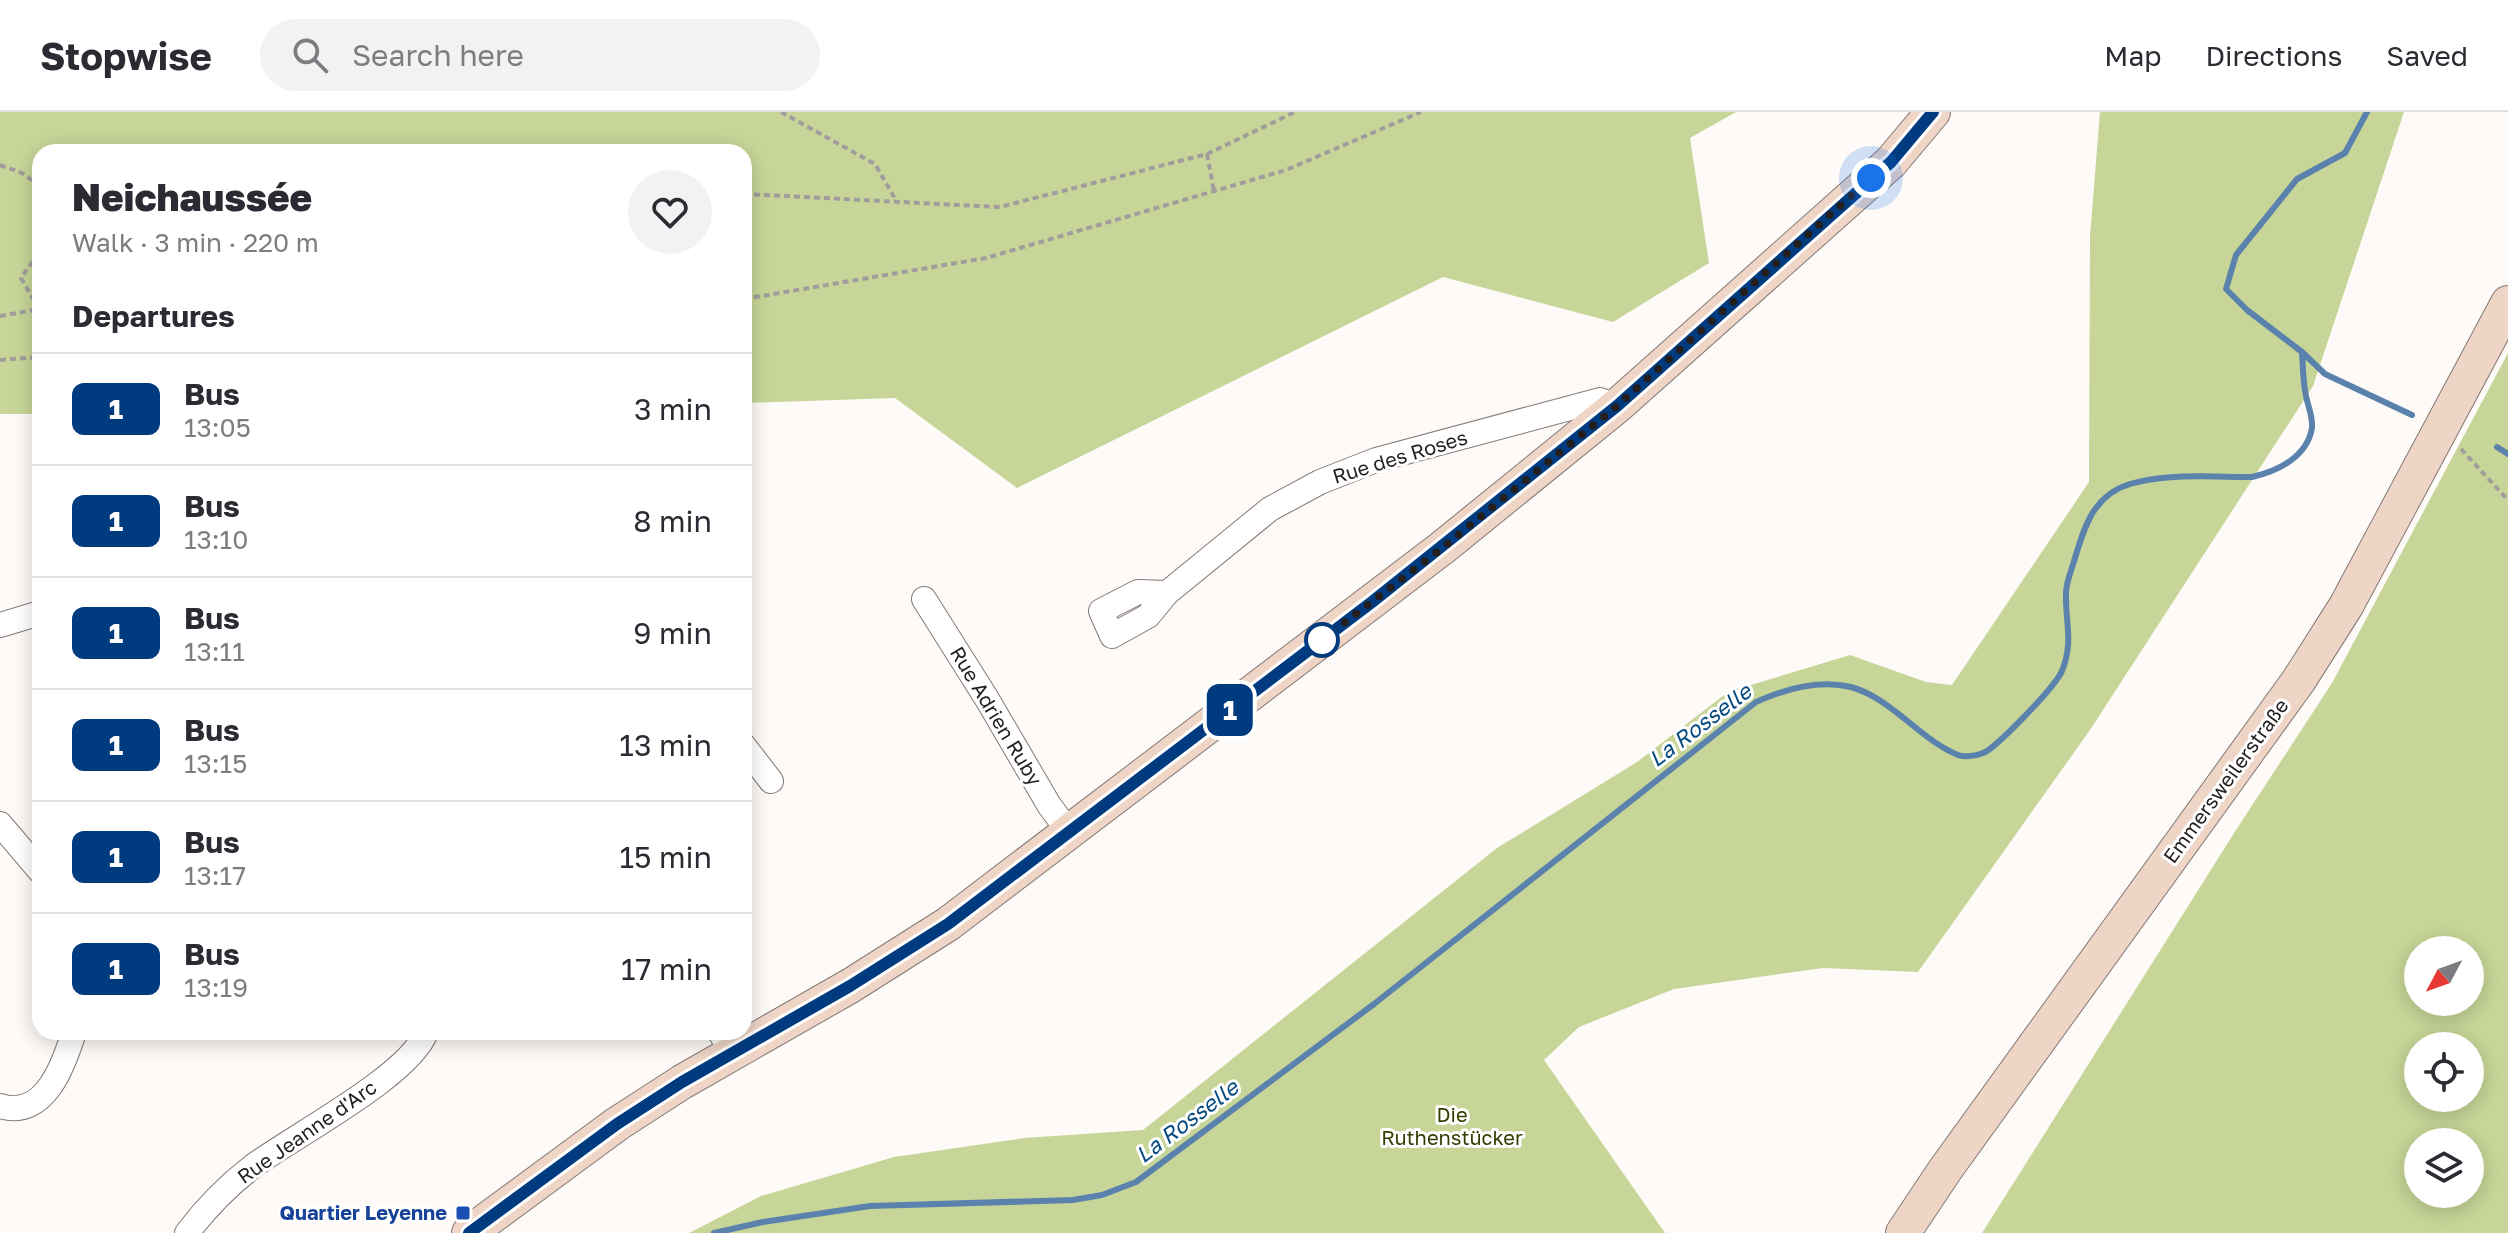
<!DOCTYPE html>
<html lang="en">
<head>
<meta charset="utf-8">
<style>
	:root { --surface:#fff; --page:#f2f2f3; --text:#2b2b33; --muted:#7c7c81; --line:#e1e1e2 }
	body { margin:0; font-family:"Golos Text",sans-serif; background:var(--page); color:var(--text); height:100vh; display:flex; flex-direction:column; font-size:30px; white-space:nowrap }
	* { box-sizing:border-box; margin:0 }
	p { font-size:26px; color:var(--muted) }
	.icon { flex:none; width:44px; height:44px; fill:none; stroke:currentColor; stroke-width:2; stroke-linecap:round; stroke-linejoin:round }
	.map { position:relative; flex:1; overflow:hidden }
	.side { position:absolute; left:32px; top:32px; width:720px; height:896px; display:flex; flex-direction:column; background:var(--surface); border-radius:24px; box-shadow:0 4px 20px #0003 }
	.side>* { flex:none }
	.badge { padding:0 16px; border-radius:12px; font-size:28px; line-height:52px }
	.needle { width:52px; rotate:229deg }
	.buttons { position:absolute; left:2404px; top:824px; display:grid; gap:16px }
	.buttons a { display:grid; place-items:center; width:80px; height:80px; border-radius:50%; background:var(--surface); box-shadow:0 4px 20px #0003; font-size:40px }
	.you { position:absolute; width:40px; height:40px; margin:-20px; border:6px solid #fff; border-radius:50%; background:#1a73e8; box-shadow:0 0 0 12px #1a73e833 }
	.map>.badge { position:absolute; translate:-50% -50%; box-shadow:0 0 0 4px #fff }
	h2 { padding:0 40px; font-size:30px; line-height:72px }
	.round { display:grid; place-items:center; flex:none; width:84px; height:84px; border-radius:42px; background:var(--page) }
	.headline { display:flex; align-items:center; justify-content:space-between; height:136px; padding:0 40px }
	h1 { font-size:38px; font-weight:800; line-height:60px }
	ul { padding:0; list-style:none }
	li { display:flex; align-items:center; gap:24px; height:112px; padding:0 40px; border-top:2px solid var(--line) }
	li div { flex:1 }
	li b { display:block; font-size:30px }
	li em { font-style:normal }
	li .badge { min-width:88px; font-weight:700; text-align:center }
	header { display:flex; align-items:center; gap:48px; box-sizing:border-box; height:112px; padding:0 40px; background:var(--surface); border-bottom:2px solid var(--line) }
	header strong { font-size:38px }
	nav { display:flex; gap:44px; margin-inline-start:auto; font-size:28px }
	.search { width:560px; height:72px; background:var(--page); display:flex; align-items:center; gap:20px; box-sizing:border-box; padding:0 28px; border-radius:44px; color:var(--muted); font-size:30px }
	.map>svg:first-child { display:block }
	.green { fill:#c7d698; fill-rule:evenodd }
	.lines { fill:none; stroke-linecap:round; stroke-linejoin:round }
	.stream { stroke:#5a82ad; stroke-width:6 }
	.street-casing { stroke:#837975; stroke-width:26 }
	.secondary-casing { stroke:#837975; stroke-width:36 }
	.path { stroke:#a29d9c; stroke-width:4; stroke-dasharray:6 4; stroke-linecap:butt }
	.street { stroke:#fff; stroke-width:24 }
	.secondary { stroke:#eed5c6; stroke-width:34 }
	.line-casing { stroke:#fff; stroke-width:18 }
	.line { stroke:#003b80; stroke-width:12 }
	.walk { stroke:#241f1e; stroke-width:8; stroke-dasharray:0 14.4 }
	.stop-dot { fill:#fff; stroke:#003b80; stroke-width:4 }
	.transit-dot { fill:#1a4fb4; stroke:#fff; stroke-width:3 }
	.labels { text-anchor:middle; stroke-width:6; stroke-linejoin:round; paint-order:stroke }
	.street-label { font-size:20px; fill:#241f1e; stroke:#fff }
	.park-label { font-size:20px; fill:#353e00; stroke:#fff }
	.transit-label { font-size:20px; font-weight:bold; fill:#164399; stroke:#fff; text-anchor:end }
	.water-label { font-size:22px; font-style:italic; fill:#054b82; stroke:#fff }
</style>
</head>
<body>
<header>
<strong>Stopwise</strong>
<div class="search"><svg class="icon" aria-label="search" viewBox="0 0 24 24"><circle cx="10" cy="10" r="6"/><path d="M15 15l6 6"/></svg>Search here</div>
<nav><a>Map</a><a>Directions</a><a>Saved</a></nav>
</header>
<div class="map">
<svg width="2508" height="1121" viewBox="0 0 2508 1121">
	<rect width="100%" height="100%" fill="#fefaf8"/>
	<!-- green -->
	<g class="green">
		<polygon points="0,0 1736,0 1690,26 1709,151 1613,210 1443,165 1017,376 895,286 744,291 744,40 40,40 40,302 0,302"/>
		<polygon points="2100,0 2404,0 2313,274 2090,618 1918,860 1823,856 1674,877 1579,915 1544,948 1665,1121 689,1121 761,1084 894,1045 1024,1026 1143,1018 1497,736 1637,650 1728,580 1850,543 1926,570 1952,573 2089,370 2090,124"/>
		<path d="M2508,241V1121H1982L2236,718L2332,571ZM2470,838V890H2418V838ZM2418,934H2470V986H2418ZM2418,1030H2470V1082H2418Z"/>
	</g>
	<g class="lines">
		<!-- stream -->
		<g class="stream">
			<polyline points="2302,240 2325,262 2412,303"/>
			<polyline points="2497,335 2508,342"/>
			<path d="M714,1121L763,1110L870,1094L1073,1088L1102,1083L1136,1070L1374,892L1756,590C1785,577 1818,567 1851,575C1893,587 1919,627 1958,643C1965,646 1981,643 1987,639C2003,628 2055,575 2062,559C2074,529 2065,510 2066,481C2066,470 2072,457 2075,446C2085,413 2094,383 2130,372C2168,361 2213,365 2252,365C2278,359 2307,345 2312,316C2313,305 2308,294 2306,284C2303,270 2303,255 2302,240L2247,198L2226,177L2236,143L2297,67L2345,41L2367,0"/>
		</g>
		<!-- street casing -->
		<g class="street-casing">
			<g id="street">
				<polyline points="1167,481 1138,480 1101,499 1112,524 1148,504 1167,481 1270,397 1320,370 1376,348 1600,288 1617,294"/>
				<polyline points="924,487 987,587 1049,693 1069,720"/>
				<polyline points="0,513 40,501"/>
				<polyline points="744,634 771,669"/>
				<polyline points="0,712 40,759"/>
				<polyline points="720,920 732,941"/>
				<path d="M0,994C45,1008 64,952 74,920"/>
				<path d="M187,1121C206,1096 226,1075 252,1055C292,1025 410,964 426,920"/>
			</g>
		</g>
		<!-- secondary casing -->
		<g class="secondary-casing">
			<g id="secondary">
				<polyline points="469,1121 617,1012 682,970 850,874 948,812 1442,436 1617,294 1891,50 1933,0"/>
				<polyline points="1903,1121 1945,1058 2299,568 2346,494 2508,191"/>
			</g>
		</g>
		<!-- path -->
		<g class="path">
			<polyline points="781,0 875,52 897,90"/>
			<polyline points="1207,42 1214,79"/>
			<polyline points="0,53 22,61 40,74"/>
			<polyline points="744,82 1000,95 1207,42 1295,0"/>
			<polyline points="744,187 986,146 1286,58 1421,0"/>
			<polyline points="39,197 21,166 40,139"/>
			<polyline points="0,204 40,197"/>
			<polyline points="0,248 40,245"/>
			<polyline points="2461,337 2508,388"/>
		</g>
		<!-- street -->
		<use href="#street" class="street"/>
		<!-- secondary -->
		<use href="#secondary" class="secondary"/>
	</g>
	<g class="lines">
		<!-- line casing -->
		<g class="line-casing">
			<polyline id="line" points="469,1121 617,1012 682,970 850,874 948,812 1372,490 1617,294 1891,50 1933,0"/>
		</g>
		<!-- line -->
		<use href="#line" class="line"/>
		<!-- walk -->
		<polyline class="walk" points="1322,528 1442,436 1617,294 1871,66"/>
	</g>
	<!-- markers -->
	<circle class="stop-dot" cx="1322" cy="528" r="16"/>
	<rect class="transit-dot" x="455" y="1093" width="16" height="16" rx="4"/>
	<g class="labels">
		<!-- street labels -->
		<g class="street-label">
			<text transform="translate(1400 345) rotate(-17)" y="7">Rue des Roses</text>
			<text transform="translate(996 604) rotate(59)" y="7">Rue Adrien Ruby</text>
			<text transform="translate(2226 669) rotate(-54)" y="7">Emmersweilerstraße</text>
			<text transform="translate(307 1020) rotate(-35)" y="7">Rue Jeanne d'Arc</text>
		</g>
		<!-- park labels -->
		<g class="park-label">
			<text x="1452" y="1010">Die<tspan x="1452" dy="23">Ruthenstücker</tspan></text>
		</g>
		<!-- transit labels -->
		<g class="transit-label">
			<text x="447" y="1108">Quartier Leyenne</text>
		</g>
		<!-- water labels -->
		<g class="water-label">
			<text transform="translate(1700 613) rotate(-37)" y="8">La Rosselle</text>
			<text transform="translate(1187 1009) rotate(-37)" y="8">La Rosselle</text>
		</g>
	</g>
</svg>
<div class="buttons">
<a><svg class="needle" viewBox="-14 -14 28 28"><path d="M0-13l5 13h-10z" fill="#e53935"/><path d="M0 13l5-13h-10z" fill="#7c7c81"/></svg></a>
<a><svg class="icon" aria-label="locate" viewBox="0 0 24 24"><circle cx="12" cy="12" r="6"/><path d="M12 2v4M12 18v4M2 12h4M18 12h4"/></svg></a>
<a><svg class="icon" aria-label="layers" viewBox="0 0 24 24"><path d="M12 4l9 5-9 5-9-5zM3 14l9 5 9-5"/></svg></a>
</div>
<div class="you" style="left:1871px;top:66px"></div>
<b class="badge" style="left:1230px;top:598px;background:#003b80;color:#fff">1</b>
<section class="side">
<div class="headline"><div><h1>Neichaussée</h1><p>Walk · 3 min · 220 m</p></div><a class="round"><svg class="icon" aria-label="heart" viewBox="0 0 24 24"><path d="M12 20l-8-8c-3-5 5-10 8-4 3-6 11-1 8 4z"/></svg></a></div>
<h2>Departures</h2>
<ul>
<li><span class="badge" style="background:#003b80;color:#fff">1</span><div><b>Bus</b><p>13:05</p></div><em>3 min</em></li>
<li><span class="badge" style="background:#003b80;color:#fff">1</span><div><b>Bus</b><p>13:10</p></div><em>8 min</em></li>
<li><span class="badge" style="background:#003b80;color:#fff">1</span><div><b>Bus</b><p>13:11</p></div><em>9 min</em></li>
<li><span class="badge" style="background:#003b80;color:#fff">1</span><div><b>Bus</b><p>13:15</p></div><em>13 min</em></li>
<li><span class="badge" style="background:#003b80;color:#fff">1</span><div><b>Bus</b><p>13:17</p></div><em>15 min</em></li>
<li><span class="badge" style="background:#003b80;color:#fff">1</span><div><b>Bus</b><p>13:19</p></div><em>17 min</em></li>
</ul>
</section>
</div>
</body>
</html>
